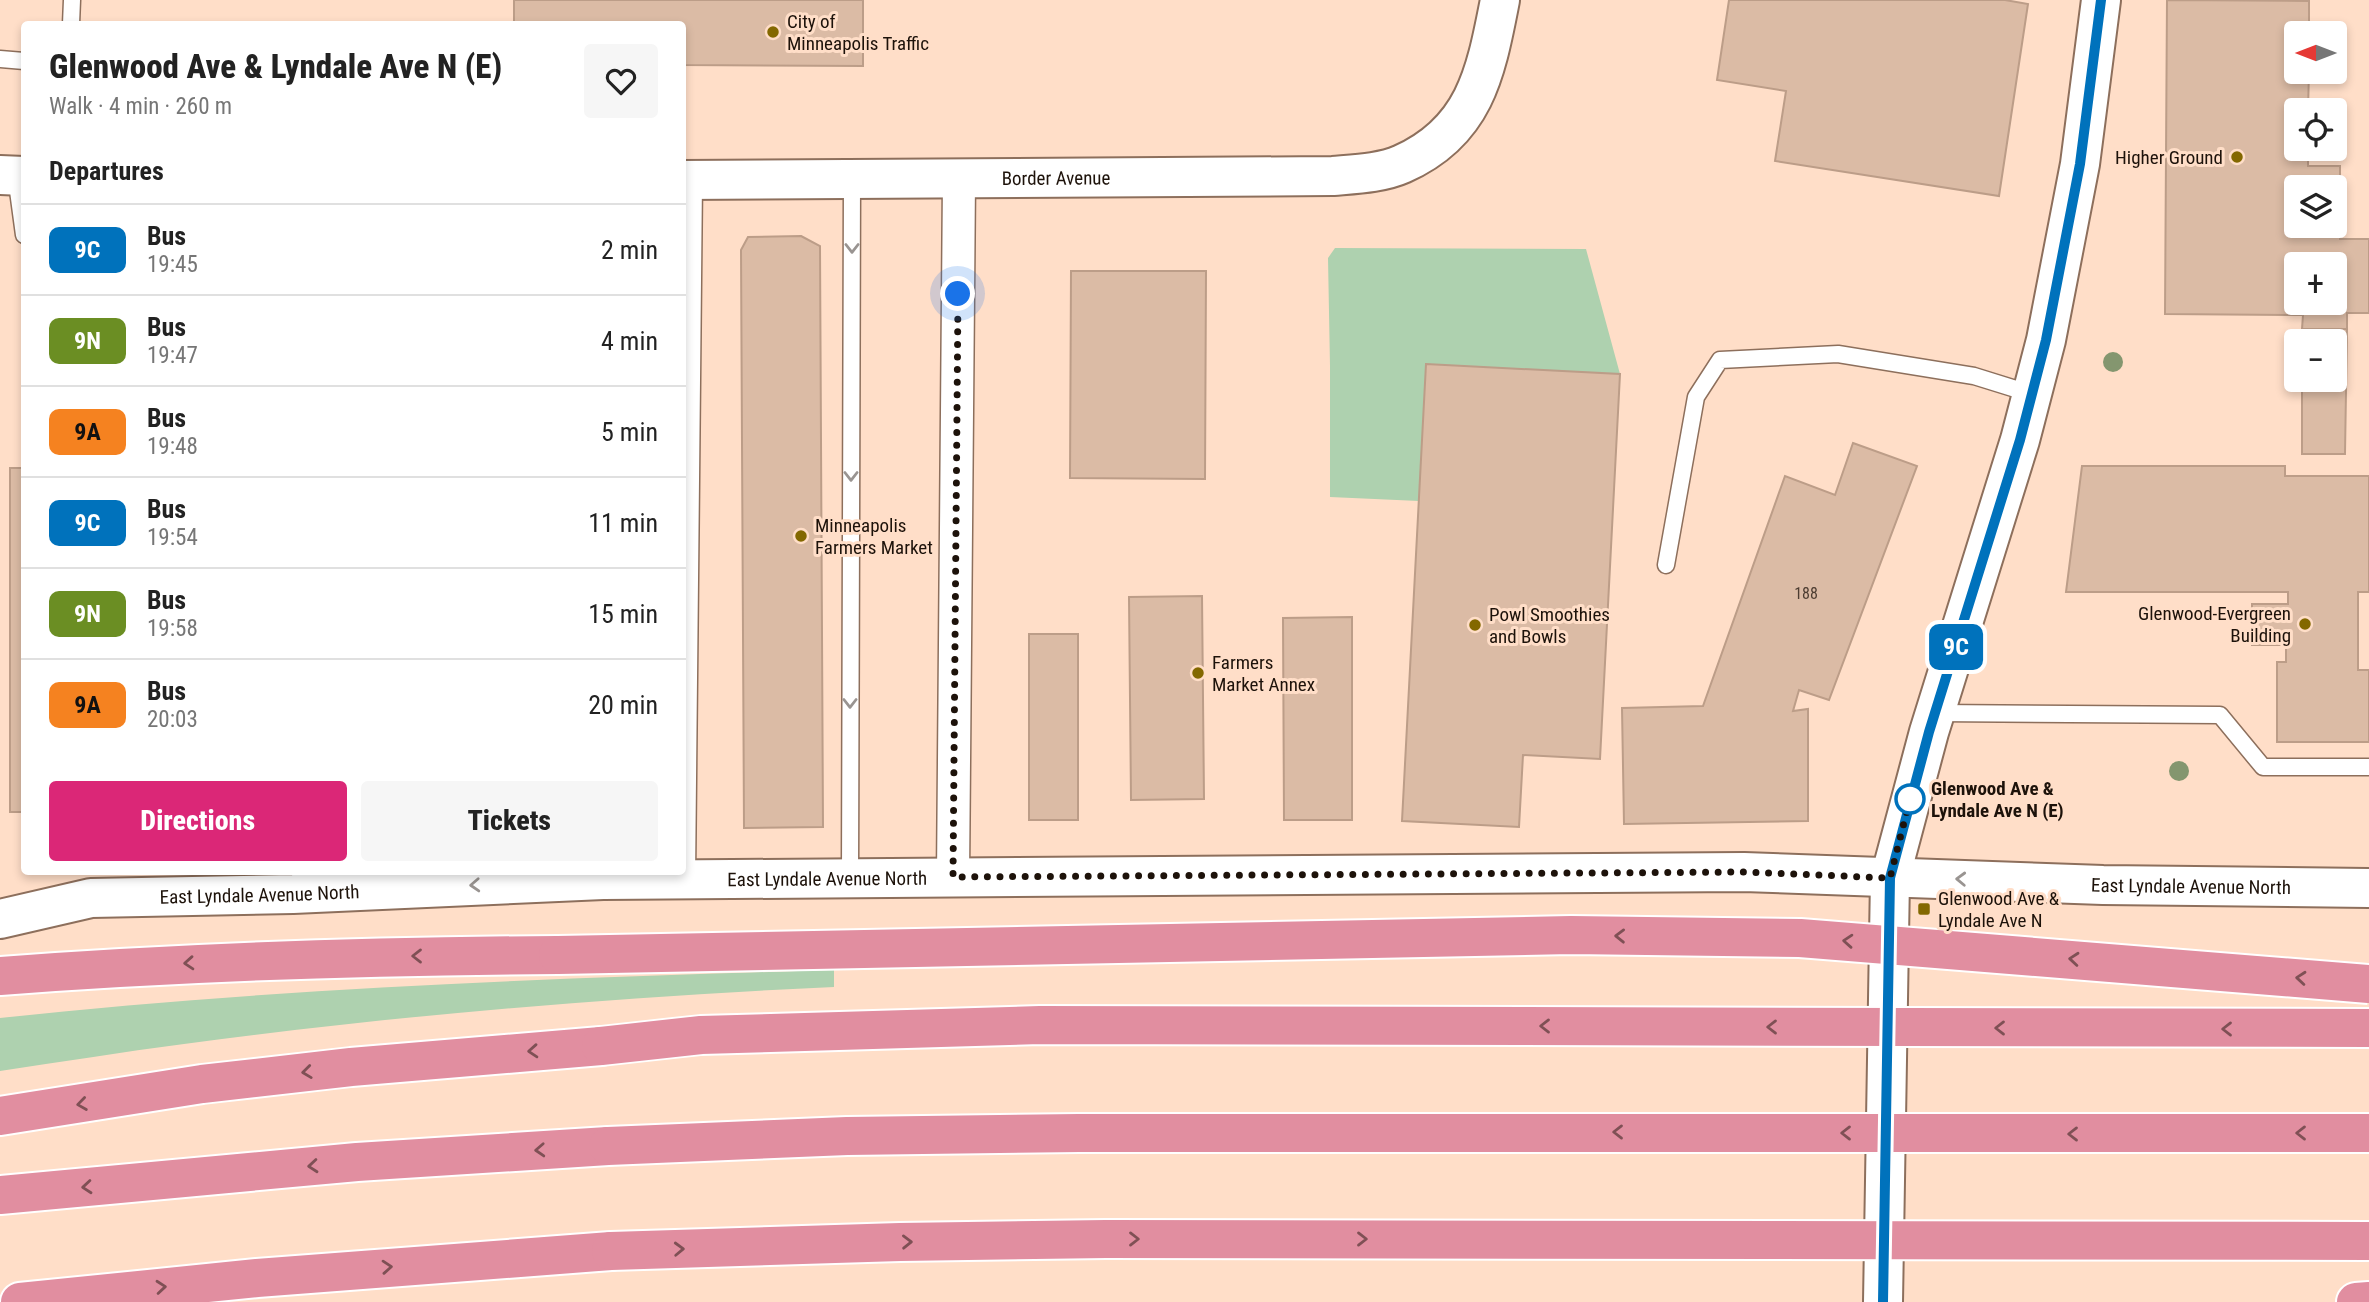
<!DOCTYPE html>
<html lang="en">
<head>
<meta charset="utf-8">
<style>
	:root { --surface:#fff; --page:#f6f6f6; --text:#222; --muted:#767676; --line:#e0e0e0; --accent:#db2777 }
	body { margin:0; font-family:"Roboto Condensed",sans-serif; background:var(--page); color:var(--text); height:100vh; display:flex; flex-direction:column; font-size:26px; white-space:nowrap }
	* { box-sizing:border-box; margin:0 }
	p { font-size:23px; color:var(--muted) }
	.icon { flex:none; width:38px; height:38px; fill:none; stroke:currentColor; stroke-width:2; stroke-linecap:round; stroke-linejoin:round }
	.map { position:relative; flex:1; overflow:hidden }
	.sheet { position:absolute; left:21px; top:21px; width:665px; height:854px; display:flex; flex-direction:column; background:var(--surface); border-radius:7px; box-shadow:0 4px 10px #0003 }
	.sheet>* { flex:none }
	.badge { padding:0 14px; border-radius:10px; font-size:24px; line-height:46px }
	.needle { width:46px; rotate:270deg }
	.fabs { position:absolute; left:2284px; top:21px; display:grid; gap:14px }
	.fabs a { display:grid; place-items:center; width:63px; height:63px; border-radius:7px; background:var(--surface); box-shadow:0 4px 10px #0003; font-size:35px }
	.you { position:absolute; width:35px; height:35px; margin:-18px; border:5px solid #fff; border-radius:50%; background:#1a73e8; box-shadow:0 0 0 10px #1a73e833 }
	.map>.badge { position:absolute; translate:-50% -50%; box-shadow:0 0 0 4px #fff }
	h2 { padding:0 28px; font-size:26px; line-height:63px }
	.round { display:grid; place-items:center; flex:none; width:74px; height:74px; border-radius:7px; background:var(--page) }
	.summary { display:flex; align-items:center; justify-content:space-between; height:119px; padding:0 28px }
	h1 { font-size:33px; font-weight:800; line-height:52px }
	.cta { display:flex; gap:14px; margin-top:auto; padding:14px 28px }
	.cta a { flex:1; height:80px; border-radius:7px; background:var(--accent); color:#fff; font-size:28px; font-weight:800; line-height:80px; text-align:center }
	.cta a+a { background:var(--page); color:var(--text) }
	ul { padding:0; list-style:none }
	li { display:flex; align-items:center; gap:21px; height:91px; padding:0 28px; border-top:2px solid var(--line) }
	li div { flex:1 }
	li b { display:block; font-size:26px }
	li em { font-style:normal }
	li .badge { min-width:77px; font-weight:700; text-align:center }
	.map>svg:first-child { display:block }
	.green { fill:#aed1af }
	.building { fill:#dbbba5; stroke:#bc9d88; stroke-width:2; fill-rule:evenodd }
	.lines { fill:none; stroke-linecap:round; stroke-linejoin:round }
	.service-casing { stroke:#8d6f5c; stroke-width:19 }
	.minor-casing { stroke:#8d6f5c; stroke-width:35 }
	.tertiary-casing { stroke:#8d6f5c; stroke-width:42 }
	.secondary-casing { stroke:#8d6f5c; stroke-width:42 }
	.motorway-casing { stroke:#fff; stroke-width:42 }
	.service { stroke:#fff; stroke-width:16 }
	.minor { stroke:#fff; stroke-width:32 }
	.tertiary { stroke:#fff; stroke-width:38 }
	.secondary { stroke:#fff; stroke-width:38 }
	.motorway { stroke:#e18ea0; stroke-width:38 }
	.motorway-bridge-casing { stroke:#fff; stroke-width:42; stroke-linecap:butt }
	.motorway-bridge { stroke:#e18ea0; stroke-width:38 }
	.tree { fill:#84966f }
	.oneway { stroke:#999491 }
	.oneway2 { stroke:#7f5055 }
	.line-casing { stroke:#fff; stroke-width:16 }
	.line { stroke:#0072bc; stroke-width:10 }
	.walk { stroke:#1d120a; stroke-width:7; stroke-dasharray:0 12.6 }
	.poi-dot { fill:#836800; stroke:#ffdec8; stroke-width:2.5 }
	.stop-dot { fill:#fff; stroke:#0072bc; stroke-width:3.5 }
	.labels { text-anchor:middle; stroke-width:6; stroke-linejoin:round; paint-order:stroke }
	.number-label { font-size:16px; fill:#4c3c31 }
	.poi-label { font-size:19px; fill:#1d120a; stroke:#ffdec8; text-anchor:start }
	.street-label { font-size:19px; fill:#1d120a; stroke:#ffdec8 }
	.stop-label { font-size:19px; font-weight:bold; fill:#1d120a; stroke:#ffdec8; text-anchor:start }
</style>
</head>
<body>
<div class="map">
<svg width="2369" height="1302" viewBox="0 0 2369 1302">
	<rect width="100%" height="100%" fill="#ffdec8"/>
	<!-- green -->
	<g class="green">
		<polygon points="1335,248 1586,249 1620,374 1600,759 1523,755 1519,827 1402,821 1419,501 1330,497 1330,366 1328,258"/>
		<path d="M834,970V987C617,997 399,1015 184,1044C122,1052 61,1062 0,1071V1018C277,988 556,978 834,970Z"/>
	</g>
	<!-- building -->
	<g class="building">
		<polygon points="514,0 863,0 863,66 682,65 682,24 514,24"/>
		<polygon points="1729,0 2005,0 2028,4 1999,196 1775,161 1786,91 1717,80"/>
		<path d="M2167,0L2309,1V33H2296V72H2309L2308,110H2296V149H2308V166H2340V239H2369V313H2347V329H2302L2303,315L2165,314ZM2296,187H2334V226H2296ZM2296,264H2334V303H2296Z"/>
		<polygon points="801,236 820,246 823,827 744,828 741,250 748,237"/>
		<polygon points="1071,271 1206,271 1205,479 1070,478"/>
		<polygon points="2302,329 2347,329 2345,454 2302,454 2302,380 2334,380 2334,341 2302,341"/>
		<polygon points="1426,364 1620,374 1600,759 1523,755 1519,827 1402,821"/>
		<polygon points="1853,443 1917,466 1829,700 1799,690 1793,711 1808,709 1808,821 1624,824 1622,708 1703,706 1785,476 1835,495"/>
		<polygon points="2082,466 2285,466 2285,476 2369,476 2369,592 2358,592 2358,670 2369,670 2369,742 2277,742 2277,662 2286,662 2286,645 2252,645 2252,604 2288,604 2288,592 2066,592"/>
		<rect x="10" y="468" width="14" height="344"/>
		<polygon points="1202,596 1204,799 1131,800 1129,597"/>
		<polygon points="1352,617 1352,820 1284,820 1283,618"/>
		<rect x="1029" y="634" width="49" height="186"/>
	</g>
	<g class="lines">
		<!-- service casing -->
		<g class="service-casing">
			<g id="service">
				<polyline points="71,24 72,0"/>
				<polyline points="0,59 24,61"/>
				<polyline points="16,176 24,235"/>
				<polyline points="1666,565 1696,397 1720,360 1838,354 1974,376 2032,394"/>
				<polyline points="1935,713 2220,715 2263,767 2369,767"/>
				<polyline points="850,878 852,180"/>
				<polyline points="687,879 694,180"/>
			</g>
		</g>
		<!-- minor casing -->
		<g class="minor-casing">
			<polyline id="minor" points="953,877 959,180"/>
		</g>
		<!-- tertiary casing -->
		<g class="tertiary-casing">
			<g id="tertiary">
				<polyline points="0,175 24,176"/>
				<path id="s1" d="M682,180L1333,176C1356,174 1382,173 1402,164C1476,131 1486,71 1500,0"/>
				<polyline points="1883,1302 1890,878 1929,732 2020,440 2046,340 2080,164 2101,0"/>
			</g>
		</g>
		<!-- secondary casing -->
		<g class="secondary-casing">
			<g id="secondary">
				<path id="s2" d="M0,919L91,898L293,894L603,880L1744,872L2103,885L2369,888"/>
			</g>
		</g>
		<!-- motorway casing -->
		<g class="motorway-casing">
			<g id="motorway">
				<path d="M0,976C186,962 372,956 558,955"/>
				<polyline points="0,1116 202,1084 351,1067 601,1046"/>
				<polyline points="0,1195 357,1162 608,1146"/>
				<polyline points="20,1302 257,1278 611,1251"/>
				<polyline points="2356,1302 2369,1301"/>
			</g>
		</g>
		<!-- service -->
		<use href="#service" class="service"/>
		<!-- minor -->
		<use href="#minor" class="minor"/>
		<!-- tertiary -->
		<use href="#tertiary" class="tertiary"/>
		<!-- secondary -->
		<use href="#secondary" class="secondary"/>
		<!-- motorway -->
		<use href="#motorway" class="motorway"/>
		<!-- motorway-bridge casing -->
		<g class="motorway-bridge-casing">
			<g id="motorway-bridge">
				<polyline points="558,955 1571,935 1800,938 2369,984"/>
				<polyline points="601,1046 701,1035 1040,1025 2369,1028"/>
				<polyline points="608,1146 847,1136 1079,1133 2369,1133"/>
				<polyline points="611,1251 900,1242 1106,1239 2369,1241"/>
			</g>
		</g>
		<!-- motorway-bridge -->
		<use href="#motorway-bridge" class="motorway-bridge"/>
	</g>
	<!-- trees -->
	<g class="tree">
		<circle cx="2113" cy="362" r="10"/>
		<circle cx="2179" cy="771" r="10"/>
	</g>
	<!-- one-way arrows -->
	<defs><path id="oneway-chevron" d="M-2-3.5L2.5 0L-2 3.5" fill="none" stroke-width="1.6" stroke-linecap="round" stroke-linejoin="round" transform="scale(1.75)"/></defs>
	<g class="oneway">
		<use href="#oneway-chevron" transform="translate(852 248) rotate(90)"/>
		<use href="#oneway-chevron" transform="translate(851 476) rotate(90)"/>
		<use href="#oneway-chevron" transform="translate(850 703) rotate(90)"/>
		<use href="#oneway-chevron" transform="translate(1961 879) rotate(-178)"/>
		<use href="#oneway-chevron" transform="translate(475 885) rotate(177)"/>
	</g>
	<g class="oneway2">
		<use href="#oneway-chevron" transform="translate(1620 936) rotate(-179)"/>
		<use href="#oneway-chevron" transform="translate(1848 941) rotate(-176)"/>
		<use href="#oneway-chevron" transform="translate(417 956) rotate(180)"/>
		<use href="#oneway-chevron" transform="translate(2074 959) rotate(-175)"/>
		<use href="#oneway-chevron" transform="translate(189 963) rotate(176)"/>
		<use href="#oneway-chevron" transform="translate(2301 978) rotate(-175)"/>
		<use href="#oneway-chevron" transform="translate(1545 1026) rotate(-180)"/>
		<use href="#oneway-chevron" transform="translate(1772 1027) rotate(-180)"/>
		<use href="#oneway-chevron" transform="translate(2000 1028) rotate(-180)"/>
		<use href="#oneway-chevron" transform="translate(2227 1029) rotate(-180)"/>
		<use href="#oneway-chevron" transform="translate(533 1051) rotate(176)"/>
		<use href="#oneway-chevron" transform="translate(307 1072) rotate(173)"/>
		<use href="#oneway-chevron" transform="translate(82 1104) rotate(172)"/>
		<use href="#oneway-chevron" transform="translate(1618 1132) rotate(180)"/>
		<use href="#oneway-chevron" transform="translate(1846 1133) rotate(-180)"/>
		<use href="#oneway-chevron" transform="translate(2301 1133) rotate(180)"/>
		<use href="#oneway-chevron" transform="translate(2073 1134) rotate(180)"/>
		<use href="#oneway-chevron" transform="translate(540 1150) rotate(177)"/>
		<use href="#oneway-chevron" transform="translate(313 1166) rotate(175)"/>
		<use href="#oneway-chevron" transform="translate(87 1187) rotate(175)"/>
		<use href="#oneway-chevron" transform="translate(1134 1239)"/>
		<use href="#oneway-chevron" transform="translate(1362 1239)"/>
		<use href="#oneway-chevron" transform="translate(907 1242) rotate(-1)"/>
		<use href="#oneway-chevron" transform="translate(679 1249) rotate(-2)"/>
		<use href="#oneway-chevron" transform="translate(387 1267) rotate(-4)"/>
		<use href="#oneway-chevron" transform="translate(161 1287) rotate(-5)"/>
	</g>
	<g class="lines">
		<!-- line casing -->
		<g class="line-casing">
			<polyline id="line" points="1883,1302 1890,878 1929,732 2020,440 2046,340 2080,164 2101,0"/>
		</g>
		<!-- line -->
		<use href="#line" class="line"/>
		<!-- walk -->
		<polyline class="walk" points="958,294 953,877 1744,872 1890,878 1910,799"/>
	</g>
	<!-- markers -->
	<g class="poi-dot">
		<circle cx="773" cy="32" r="7"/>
		<circle cx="2237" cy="157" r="7"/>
		<circle cx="801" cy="536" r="7"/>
		<circle cx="2305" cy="624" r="7"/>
		<circle cx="1475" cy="625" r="7"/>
		<circle cx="1198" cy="673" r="7"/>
		<rect x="1917" y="902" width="14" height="14" rx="3.5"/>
	</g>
	<circle class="stop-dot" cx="1910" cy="799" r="14"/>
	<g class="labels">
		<!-- number labels -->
		<g class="number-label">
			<text x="1806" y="599">188</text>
		</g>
		<!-- poi labels -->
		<g class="poi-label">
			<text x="787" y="28">City of<tspan x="787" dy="22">Minneapolis Traffic</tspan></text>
			<text x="2223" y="164" text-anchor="end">Higher Ground</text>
			<text x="815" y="532">Minneapolis<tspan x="815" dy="22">Farmers Market</tspan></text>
			<text x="2291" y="620" text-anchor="end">Glenwood-Evergreen<tspan x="2291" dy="22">Building</tspan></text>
			<text x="1489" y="621">Powl Smoothies<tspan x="1489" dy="22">and Bowls</tspan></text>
			<text x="1212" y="669">Farmers<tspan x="1212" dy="22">Market Annex</tspan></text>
			<text x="1938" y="905">Glenwood Ave &amp;<tspan x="1938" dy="22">Lyndale Ave N</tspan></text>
		</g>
		<!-- street labels -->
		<g class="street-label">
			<text dy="7" stroke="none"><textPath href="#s1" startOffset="374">Border Avenue</textPath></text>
			<text dy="7" stroke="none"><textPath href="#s2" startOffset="830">East Lyndale Avenue North</textPath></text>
			<text dy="7" stroke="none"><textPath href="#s2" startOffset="2194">East Lyndale Avenue North</textPath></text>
			<text dy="7" stroke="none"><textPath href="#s2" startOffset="262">East Lyndale Avenue North</textPath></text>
		</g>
		<!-- stop labels -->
		<g class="stop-label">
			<text x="1931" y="795">Glenwood Ave &amp;<tspan x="1931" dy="22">Lyndale Ave N (E)</tspan></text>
		</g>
	</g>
</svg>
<div class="fabs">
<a><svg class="needle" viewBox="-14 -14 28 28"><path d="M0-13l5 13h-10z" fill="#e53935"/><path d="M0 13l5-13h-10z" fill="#767676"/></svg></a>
<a><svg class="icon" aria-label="locate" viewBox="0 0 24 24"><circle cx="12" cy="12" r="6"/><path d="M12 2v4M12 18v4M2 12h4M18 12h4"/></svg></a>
<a><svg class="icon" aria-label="layers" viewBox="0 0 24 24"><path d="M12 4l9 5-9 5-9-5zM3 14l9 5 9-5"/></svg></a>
<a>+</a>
<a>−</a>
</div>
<div class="you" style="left:958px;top:294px"></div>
<b class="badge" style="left:1956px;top:647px;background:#0072bc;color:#fff">9C</b>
<section class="sheet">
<div class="summary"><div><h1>Glenwood Ave &amp; Lyndale Ave N (E)</h1><p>Walk · 4 min · 260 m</p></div><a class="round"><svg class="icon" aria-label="heart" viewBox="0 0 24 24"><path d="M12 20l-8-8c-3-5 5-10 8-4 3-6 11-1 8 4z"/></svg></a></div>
<h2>Departures</h2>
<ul>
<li><span class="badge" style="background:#0072bc;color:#fff">9C</span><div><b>Bus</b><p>19:45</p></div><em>2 min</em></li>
<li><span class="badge" style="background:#6b8e23;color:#fff">9N</span><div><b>Bus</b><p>19:47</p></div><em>4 min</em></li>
<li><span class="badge" style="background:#f58220;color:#111">9A</span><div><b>Bus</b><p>19:48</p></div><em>5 min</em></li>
<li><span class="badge" style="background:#0072bc;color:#fff">9C</span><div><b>Bus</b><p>19:54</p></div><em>11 min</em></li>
<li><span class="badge" style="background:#6b8e23;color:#fff">9N</span><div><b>Bus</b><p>19:58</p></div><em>15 min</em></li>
<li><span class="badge" style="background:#f58220;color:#111">9A</span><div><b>Bus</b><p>20:03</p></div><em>20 min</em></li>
</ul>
<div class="cta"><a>Directions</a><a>Tickets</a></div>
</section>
</div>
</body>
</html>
